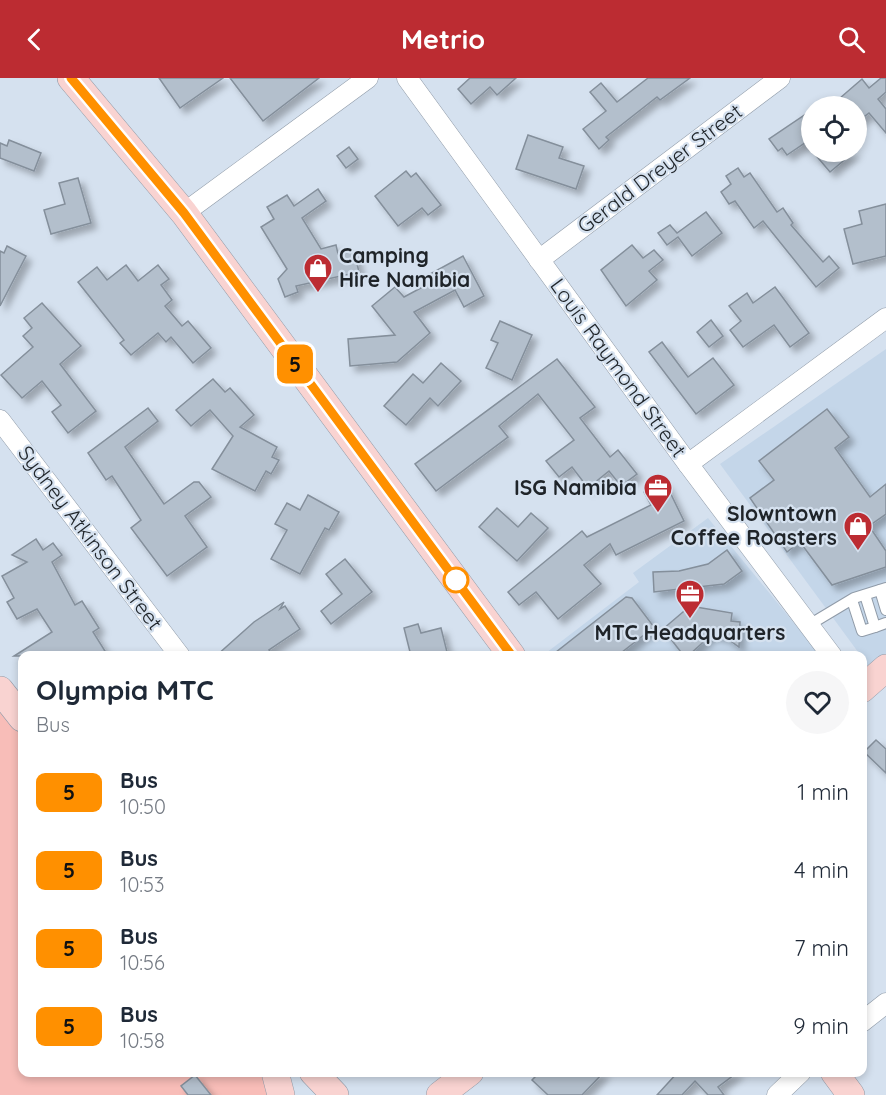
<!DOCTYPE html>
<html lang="en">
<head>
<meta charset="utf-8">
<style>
	:root { --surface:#fff; --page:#f6f6f7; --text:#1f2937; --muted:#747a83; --accent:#bc2c32 }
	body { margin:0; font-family:Quicksand,sans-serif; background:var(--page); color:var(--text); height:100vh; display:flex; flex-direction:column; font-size:22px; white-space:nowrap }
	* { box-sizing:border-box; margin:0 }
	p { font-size:20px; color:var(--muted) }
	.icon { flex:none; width:33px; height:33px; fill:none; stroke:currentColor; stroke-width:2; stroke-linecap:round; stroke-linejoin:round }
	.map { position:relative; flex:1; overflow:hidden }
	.sheet { position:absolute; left:18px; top:573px; width:849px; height:426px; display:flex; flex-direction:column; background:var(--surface); border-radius:12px; box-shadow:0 3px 9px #0003 }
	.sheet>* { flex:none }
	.badge { padding:0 12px; border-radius:9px; font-size:21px; line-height:39px }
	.buttons { position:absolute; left:801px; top:18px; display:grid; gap:12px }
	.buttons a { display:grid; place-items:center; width:66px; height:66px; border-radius:50%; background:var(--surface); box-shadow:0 3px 9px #0003; font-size:30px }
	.map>.badge { position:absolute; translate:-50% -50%; box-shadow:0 0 0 3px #fff }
	.round { display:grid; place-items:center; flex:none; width:63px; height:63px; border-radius:32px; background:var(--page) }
	.headline { display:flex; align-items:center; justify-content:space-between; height:102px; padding:0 18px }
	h1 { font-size:28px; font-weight:800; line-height:45px }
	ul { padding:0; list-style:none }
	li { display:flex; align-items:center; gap:18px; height:78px; padding:0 18px }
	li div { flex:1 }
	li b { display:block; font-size:22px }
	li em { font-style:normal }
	li .badge { min-width:66px; font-weight:700; text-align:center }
	header { display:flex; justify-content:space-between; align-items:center; height:78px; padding:0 18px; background:var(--accent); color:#fff; font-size:27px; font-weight:800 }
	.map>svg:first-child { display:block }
	.built { fill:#c4d6e9 }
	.green { fill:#f8bdb8 }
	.building { fill:#b3bfcc; stroke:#848f9b; stroke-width:1.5; filter:url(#shadow) }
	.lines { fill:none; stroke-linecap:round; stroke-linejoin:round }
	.lane-casing { stroke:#909ba8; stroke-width:12 }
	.street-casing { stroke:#909ba8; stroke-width:21 }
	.secondary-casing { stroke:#909ba8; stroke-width:28 }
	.lane { stroke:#fff; stroke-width:10 }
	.street { stroke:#fff; stroke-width:20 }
	.secondary { stroke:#f9d3d1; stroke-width:27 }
	.line-casing { stroke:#fff; stroke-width:14 }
	.line { stroke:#ff9000; stroke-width:9 }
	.stop-dot { fill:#fff; stroke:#ff9000; stroke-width:3 }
	.labels { text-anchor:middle; stroke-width:4.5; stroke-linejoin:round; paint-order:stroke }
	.street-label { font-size:21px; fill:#1f2429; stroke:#d5e1ef }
	.poi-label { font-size:21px; font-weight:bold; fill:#1f2429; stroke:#d5e1ef; text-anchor:end }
</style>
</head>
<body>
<header><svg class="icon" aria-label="back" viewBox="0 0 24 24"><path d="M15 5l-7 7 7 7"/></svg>Metrio<svg class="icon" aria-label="search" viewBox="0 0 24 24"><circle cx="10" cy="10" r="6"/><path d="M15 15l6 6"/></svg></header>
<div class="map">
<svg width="886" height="1017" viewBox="0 0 886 1017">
	<defs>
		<filter id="shadow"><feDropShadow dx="5.5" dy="5.5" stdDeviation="3" flood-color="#0004"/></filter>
	</defs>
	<rect width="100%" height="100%" fill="#d5e1ef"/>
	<!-- built -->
	<g class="built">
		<polygon points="886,271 886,581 872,593 720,386"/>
		<polygon points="708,440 820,577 542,578 639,504 633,495"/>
	</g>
	<!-- green -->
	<polygon class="green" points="0,612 22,640 22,994 276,995 283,1017 0,1017"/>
	<!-- building -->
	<g class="building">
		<polygon points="159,0 223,0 180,30"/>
		<polygon points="230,0 319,0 263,43"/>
		<polygon points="470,0 516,0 497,17 490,9 471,26 458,11"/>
		<polygon points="648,0 690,0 660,22 657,19 606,59 609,62 599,71 583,51 606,33 590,14 601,5 617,24"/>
		<polygon points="881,0 886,0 886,14 878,21 886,31 886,55 869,35 856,45 856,28 847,28 840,20 862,1 869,10"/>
		<polygon points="812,32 812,60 787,77 782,70 778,73 769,61"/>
		<polygon points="528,57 563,69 559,80 584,88 576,111 516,91"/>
		<polygon points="9,62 41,75 34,93 0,80 0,65 7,68"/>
		<polygon points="349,69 358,81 346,90 337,78"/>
		<polygon points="813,74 854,74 830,94"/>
		<polygon points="738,90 744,99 750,95 777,134 783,130 793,145 791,147 823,184 829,178 839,190 816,209 763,143 754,150 735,123 729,126 721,114 731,106 726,98"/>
		<polygon points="406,93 411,99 416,95 441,127 428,137 422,130 398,148 375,118"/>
		<polygon points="78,100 91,145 51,156 44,132 65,126 59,105"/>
		<polygon points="318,111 326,123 302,140 321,171 336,167 338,176 354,173 359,194 296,208 298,214 285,219 278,201 287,191 261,149 274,141 267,129 287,117 294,128"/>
		<polygon points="886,126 886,178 853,186 844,151 862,146 859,133"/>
		<polygon points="706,134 722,155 692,178 678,159 667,167 658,155 670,147 677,155"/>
		<polygon points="632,167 643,180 654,172 663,182 649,193 657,202 626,228 601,192"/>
		<polygon points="7,168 26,178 0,228 0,173 4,175"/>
		<polygon points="463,178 484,218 464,229 455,212 414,234 430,255 397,284 350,288 348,261 395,257 372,228 395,209 404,219 434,203 430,196"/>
		<polygon points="126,187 138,203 158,187 169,201 161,207 172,222 165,228 182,248 188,243 211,270 193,285 171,259 166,264 158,255 131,277 120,265 124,262 78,204 97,189 107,202"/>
		<polygon points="775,209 809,255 790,269 774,247 743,269 730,252 741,243 729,228 747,215 753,225"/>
		<polygon points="42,225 81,268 60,286 96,333 68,355 52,334 61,327 42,303 22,320 1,297 33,269 23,258 32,250 24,240"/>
		<polygon points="711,242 723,258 709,269 697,254"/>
		<polygon points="500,243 532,257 512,302 486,290 498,265 491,262"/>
		<polygon points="662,264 688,299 713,280 734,307 696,336 649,274"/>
		<polygon points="557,281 595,329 580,340 610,379 618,372 637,396 621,408 609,393 588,410 572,389 559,399 546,383 574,362 538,316 499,348 508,359 436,413 415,386"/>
		<polygon points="441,285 461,303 438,328 430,320 406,347 384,328 413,296 423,305"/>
		<polygon points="213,301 225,314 230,310 254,337 240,349 277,369 272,379 279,382 271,396 266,393 255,413 212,391 233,358 210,332 191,348 176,332"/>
		<polygon points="148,330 158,343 125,369 164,426 194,404 199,404 211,419 185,438 207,469 167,498 131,450 141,442 112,398 106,402 88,375"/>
		<polygon points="827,331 849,359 835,370 870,419 886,406 886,436 869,448 886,473 886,489 832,507 800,464 787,474 750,420 774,402 759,383"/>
		<polygon points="665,404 684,443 616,477 610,466 584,487 601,506 558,541 536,514 519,527 508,514 582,453 587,459 651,427 644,414"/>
		<polygon points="308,417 339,434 329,452 325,450 300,496 271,481 287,452 275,446 287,425 300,432"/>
		<polygon points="497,430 518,449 531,435 548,450 517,483 479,449"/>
		<polygon points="36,461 43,472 53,465 62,477 52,484 75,527 82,523 99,550 93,554 105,573 97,578 14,578 52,554 37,531 17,541 7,524 14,520 2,498 27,484 12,477"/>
		<polygon points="727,472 742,493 724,506 654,514 653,494 679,493 708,486"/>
		<polygon points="345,481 372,514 331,546 321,533 342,516 326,496"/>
		<polygon points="626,519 632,520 654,549 617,578 551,578"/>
		<polygon points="284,524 280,531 285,528 300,551 269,572 274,578 216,578 254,544"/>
		<polygon points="690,528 732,535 731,543 740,544 739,569 725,559 712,556 688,578 684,578 663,551"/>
		<polygon points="418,546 421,555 441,550 448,578 411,578 404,550"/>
		<polygon points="876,662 886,671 886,695 864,674"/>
		<polygon points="540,994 604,994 582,1017 548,1017 532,1002"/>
		<polygon points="678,994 738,994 718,1009 724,1017 708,1017 695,1003 682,1017 657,1017"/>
		<polygon points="195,997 211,1017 188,1017 181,1008"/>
	</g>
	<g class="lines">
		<!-- lane casing -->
		<g class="lane-casing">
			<g id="lane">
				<polyline points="880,512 886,532"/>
				<polyline points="865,517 875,549 886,545"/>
				<polyline points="852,522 862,553 875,549"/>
				<polyline points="809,547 854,520 886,510"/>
			</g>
		</g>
		<!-- street casing -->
		<g class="street-casing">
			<g id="street">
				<polyline points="407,0 688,386 832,578"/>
				<polyline points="184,135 368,0"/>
				<polyline points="539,182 780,0"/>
				<polyline points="0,342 180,578"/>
				<polyline points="688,386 886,240"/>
				<polyline points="862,944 886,925"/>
				<polyline points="777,1017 801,994"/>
			</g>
		</g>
		<!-- secondary casing -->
		<g class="secondary-casing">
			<g id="secondary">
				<polyline points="71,0 184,135 512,578"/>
				<polyline points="862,611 886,590"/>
				<polyline points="0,612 22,640"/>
				<polyline points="275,994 281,1017"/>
				<polyline points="313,994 335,1017"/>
				<polyline points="834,994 851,1017"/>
				<polyline points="440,1017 470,994"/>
			</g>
		</g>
		<!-- lane -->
		<use href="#lane" class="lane"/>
		<!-- street -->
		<use href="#street" class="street"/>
		<!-- secondary -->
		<use href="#secondary" class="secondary"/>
	</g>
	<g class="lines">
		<!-- line casing -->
		<g class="line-casing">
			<polyline id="line" points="71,0 184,135 512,578"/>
		</g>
		<!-- line -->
		<use href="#line" class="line"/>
	</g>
	<!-- icons -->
	<defs>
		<g id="shop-pin" transform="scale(1.5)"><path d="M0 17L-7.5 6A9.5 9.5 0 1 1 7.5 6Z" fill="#bc2c32" stroke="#d5e1ef"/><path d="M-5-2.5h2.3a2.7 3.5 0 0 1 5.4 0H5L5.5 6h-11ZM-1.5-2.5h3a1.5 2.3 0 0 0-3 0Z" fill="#fff"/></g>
		<g id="office-pin" transform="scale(1.5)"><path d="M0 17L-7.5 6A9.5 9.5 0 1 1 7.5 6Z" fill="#bc2c32" stroke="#d5e1ef"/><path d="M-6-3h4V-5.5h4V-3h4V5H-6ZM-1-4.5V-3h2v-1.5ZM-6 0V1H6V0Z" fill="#fff"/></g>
	</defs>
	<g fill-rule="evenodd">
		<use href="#shop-pin" x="318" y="190"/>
		<use href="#office-pin" x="658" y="410"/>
		<use href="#shop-pin" x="858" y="448"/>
		<use href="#office-pin" x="690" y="516"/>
	</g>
	<!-- markers -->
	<circle class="stop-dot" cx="456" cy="502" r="12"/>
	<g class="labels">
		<!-- street labels -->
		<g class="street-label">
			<text transform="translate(660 91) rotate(-37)" y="7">Gerald Dreyer Street</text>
			<text transform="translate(618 290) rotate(54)" y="7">Louis Raymond Street</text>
			<text transform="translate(90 460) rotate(53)" y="7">Sydney Atkinson Street</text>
		</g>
		<!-- poi labels -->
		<g class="poi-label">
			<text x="339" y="185" text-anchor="start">Camping<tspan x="339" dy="24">Hire Namibia</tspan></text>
			<text x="637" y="417">ISG Namibia</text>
			<text x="837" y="443">Slowntown<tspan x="837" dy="24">Coffee Roasters</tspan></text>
			<text x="690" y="562" text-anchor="middle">MTC Headquarters</text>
		</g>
	</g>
</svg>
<div class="buttons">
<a><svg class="icon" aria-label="locate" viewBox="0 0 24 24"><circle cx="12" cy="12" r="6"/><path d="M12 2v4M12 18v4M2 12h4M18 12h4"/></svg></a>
</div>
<b class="badge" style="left:295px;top:286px;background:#ff9000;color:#111">5</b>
<section class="sheet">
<div class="headline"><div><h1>Olympia MTC</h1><p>Bus</p></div><a class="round"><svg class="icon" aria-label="heart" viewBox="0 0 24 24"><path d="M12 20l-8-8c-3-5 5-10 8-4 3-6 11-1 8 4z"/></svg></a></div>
<ul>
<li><span class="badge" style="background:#ff9000;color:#111">5</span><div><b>Bus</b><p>10:50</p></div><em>1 min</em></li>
<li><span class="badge" style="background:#ff9000;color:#111">5</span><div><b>Bus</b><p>10:53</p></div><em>4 min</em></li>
<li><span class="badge" style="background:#ff9000;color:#111">5</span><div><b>Bus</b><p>10:56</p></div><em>7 min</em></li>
<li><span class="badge" style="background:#ff9000;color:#111">5</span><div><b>Bus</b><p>10:58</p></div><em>9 min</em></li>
</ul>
</section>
</div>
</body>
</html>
